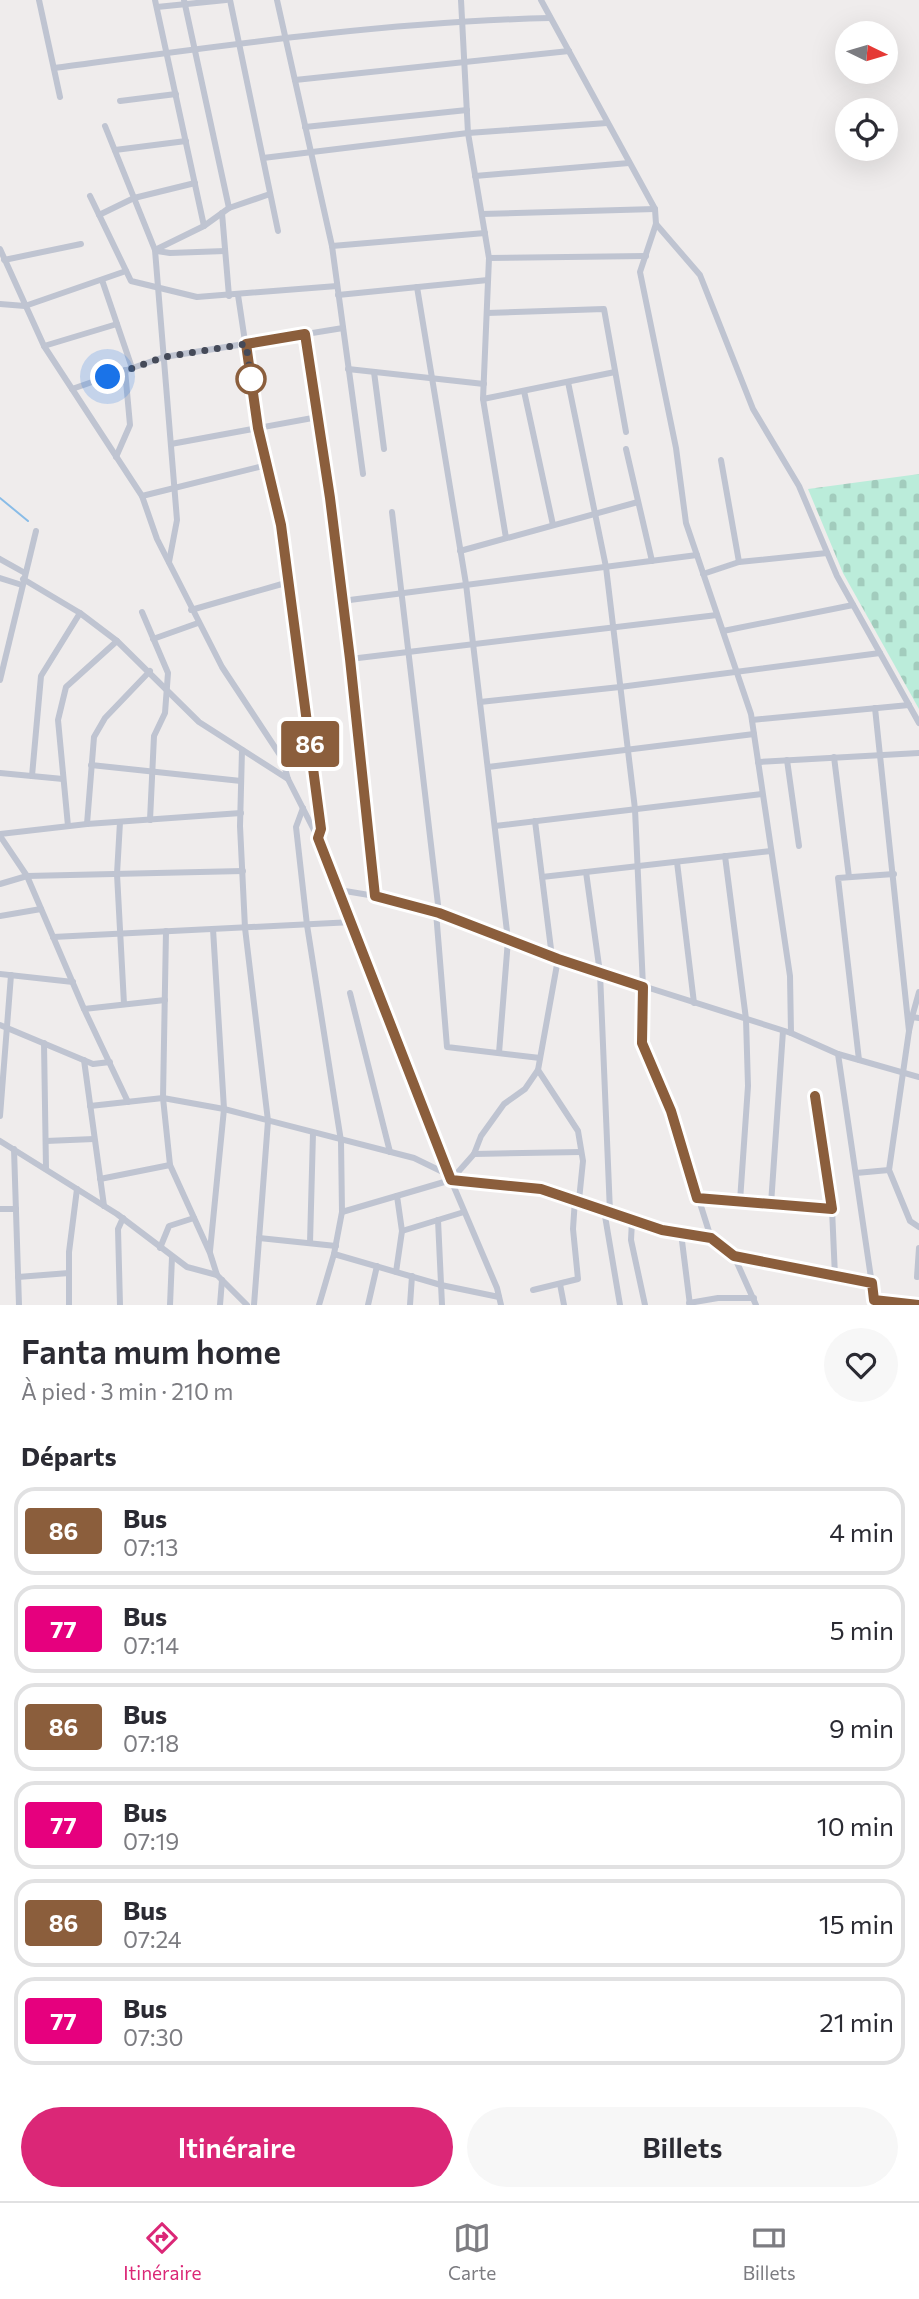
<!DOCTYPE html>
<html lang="fr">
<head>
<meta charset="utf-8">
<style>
	:root { --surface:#fff; --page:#f7f7f7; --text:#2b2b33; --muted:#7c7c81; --line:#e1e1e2; --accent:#db2777 }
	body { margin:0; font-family:Commissioner,sans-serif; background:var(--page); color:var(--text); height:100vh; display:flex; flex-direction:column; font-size:26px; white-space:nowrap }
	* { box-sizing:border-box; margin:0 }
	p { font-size:23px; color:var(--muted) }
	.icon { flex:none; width:38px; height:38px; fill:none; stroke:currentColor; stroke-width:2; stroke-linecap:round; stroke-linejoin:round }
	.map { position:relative; height:1305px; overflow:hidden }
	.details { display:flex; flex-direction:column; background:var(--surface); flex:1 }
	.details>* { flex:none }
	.badge { padding:0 14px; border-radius:5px; font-size:24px; line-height:46px }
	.needle { width:46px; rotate:95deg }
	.controls { position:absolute; left:835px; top:21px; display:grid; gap:14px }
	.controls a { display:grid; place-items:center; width:63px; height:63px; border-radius:50%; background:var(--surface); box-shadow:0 7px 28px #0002; font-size:35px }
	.you { position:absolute; width:35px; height:35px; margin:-18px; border:5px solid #fff; border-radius:50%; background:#1a73e8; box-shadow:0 0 0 10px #1a73e833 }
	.map>.badge { position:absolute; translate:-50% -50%; box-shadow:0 0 0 4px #fff }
	h2 { padding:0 21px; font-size:26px; line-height:63px }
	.round { display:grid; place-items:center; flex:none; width:74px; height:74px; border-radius:37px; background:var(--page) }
	.summary { display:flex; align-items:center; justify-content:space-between; height:119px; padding:0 21px }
	h1 { font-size:33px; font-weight:600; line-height:52px }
	.cta { display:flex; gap:14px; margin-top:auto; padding:14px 21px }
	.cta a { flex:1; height:80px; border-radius:42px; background:var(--accent); color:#fff; font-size:28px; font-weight:600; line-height:80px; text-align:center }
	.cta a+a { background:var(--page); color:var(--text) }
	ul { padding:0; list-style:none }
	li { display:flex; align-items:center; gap:21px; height:88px; margin:0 14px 10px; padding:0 7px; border:4px solid var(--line); border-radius:21px }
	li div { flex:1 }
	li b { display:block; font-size:26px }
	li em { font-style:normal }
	li .badge { min-width:77px; font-weight:700; text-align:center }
	.tabs { display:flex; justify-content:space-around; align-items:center; height:98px; border-top:2px solid var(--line); background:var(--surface); font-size:19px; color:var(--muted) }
	.tabs a { display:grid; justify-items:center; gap:4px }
	.tabs .on { color:var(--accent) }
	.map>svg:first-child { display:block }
	.cemetery { fill:url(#cemetery-stones) }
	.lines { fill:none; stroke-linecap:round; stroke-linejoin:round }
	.stream { stroke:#89bce7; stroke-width:2 }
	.street { stroke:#bfc4d1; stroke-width:6 }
	.line-casing { stroke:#fff; stroke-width:16 }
	.line { stroke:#8b5e3c; stroke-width:10 }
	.walk { stroke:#454a58; stroke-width:7; stroke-dasharray:0 12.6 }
	.stop-dot { fill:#fff; stroke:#8b5e3c; stroke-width:3.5 }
</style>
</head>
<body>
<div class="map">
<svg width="919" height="1305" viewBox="0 0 919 1305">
	<defs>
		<pattern id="cemetery-stones" width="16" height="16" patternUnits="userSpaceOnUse" patternTransform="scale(1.75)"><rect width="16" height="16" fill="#bbecda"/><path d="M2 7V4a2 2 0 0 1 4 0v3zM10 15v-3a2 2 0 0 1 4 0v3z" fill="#a2ccbd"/></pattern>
	</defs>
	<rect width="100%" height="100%" fill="#efecec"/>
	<!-- cemetery -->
	<polygon class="cemetery" points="919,474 919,709 843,573 808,489"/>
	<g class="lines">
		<!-- stream -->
		<polyline class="stream" points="0,498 28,521"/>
		<!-- street -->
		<g class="street">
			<polyline points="39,0 60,97"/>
			<polyline points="155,0 204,226"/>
			<polyline points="184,0 229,208"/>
			<polyline points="230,0 278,231"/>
			<polyline points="277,0 332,246 363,474"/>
			<polyline points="461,0 468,133 489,258 483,399 506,538"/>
			<polyline points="541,0 655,209 656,224 640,272 676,448 686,523 751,714 790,976 791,1033"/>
			<polyline points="157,7 226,0"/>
			<path d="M54,68C219,46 384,22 550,18"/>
			<polyline points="295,80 569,51"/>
			<polyline points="120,101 176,94"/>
			<polyline points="105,126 155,250 177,520 169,562"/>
			<polyline points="305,127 467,110"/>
			<polyline points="115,150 186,141"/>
			<polyline points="263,158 468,133 607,123"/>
			<polyline points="475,176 629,163"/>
			<polyline points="90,196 131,281 197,297 337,286"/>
			<polyline points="222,213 229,296"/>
			<polyline points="482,214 655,209"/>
			<polyline points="99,215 134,198 195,183"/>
			<polyline points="656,224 700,275 753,409 799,486 837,576 919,723"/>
			<polyline points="332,246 485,233"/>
			<polyline points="0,249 44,346 142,496 157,539 222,667 282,758 288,779 318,838 353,922 451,1180 497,1288 501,1305"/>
			<polyline points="155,250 204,226 229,208 270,194"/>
			<polyline points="157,251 170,253 225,251"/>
			<polyline points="489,258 646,256"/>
			<polyline points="4,260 81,244"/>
			<polyline points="102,280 132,368"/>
			<polyline points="417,287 466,584 508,940 499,1053"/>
			<polyline points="238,295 258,428 281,525 321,829 318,838"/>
			<polyline points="338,295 488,280"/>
			<polyline points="0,304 25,306 126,271"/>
			<polyline points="487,313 604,309 626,432"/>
			<path d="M305,334C334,521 356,708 375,896"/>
			<polyline points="44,346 117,324"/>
			<polyline points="348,369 484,384"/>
			<polyline points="374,372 384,449"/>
			<polyline points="568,382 606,567 635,809 643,987 642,1043 671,1111 711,1238"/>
			<polyline points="72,389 164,357 343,328"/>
			<polyline points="524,391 553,525"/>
			<polyline points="483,399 615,372"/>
			<polyline points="171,444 318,417"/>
			<polyline points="626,449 652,561"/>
			<polyline points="116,457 130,425 125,370"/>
			<polyline points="721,460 739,562"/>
			<polyline points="142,496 267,465"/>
			<polyline points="392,512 439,913 558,959"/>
			<polyline points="460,551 638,502"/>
			<polyline points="0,559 25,573"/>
			<polyline points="703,574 739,562 827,553"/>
			<polyline points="0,578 22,585"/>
			<polyline points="23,579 80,613 117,641 199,722 288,779"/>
			<polyline points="342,601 697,555"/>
			<polyline points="191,610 289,582"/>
			<polyline points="142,612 168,673 165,713 154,736 150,820"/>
			<polyline points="723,631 853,605"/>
			<polyline points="153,639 198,623"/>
			<polyline points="350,659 717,615"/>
			<polyline points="0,680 36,531"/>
			<polyline points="480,702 620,687 880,653"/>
			<polyline points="875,708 909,1031"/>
			<polyline points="752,720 909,705"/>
			<polyline points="242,750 240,826 245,928 268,1121 254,1305"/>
			<polyline points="834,757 849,877"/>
			<polyline points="787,760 799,846"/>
			<polyline points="758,762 919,753"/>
			<polyline points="91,765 241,781"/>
			<polyline points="488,767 754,734"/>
			<polyline points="0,773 63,779"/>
			<polyline points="32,776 41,676 80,613"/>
			<polyline points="303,808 296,827 307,925 341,1141 342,1212 334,1254 319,1305"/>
			<polyline points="535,821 552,957"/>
			<polyline points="120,822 117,874 124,1004"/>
			<polyline points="87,824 94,737 105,718 150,671"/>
			<polyline points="68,826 58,720 66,687 117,641"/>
			<polyline points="495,826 762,794"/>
			<polyline points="0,834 87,824 241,813"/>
			<polyline points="0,836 27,876 84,1009 128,1102"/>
			<polyline points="725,856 746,1019 748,1086 740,1201"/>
			<polyline points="677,862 694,1003"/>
			<polyline points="586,872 600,973 610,1212"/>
			<polyline points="542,877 771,851"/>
			<polyline points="0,884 27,876 243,871"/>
			<polyline points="339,890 375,896 438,913"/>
			<polyline points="436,912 447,1047 540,1058"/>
			<polyline points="0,916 41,909"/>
			<polyline points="166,931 163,1098 170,1165 210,1253 217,1275 247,1305"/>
			<polyline points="53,937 353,922"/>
			<polyline points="0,974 73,982"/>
			<polyline points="350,993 390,1152"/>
			<polyline points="84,1009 165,1000"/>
			<polyline points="912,1017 919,992"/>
			<polyline points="919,1018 912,1017 909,1031 889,1170 910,1221 919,1227"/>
			<polyline points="0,1025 93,1064 110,1062"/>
			<polyline points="44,1043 46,1169"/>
			<polyline points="838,1054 875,1305"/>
			<polyline points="84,1060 104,1206"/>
			<polyline points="859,1060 838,878 894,874"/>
			<polyline points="538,1070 578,1131 583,1161 579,1200"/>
			<polyline points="815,1096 832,1209 835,1276"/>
			<polyline points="90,1106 163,1098 224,1109 414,1158 449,1175"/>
			<polyline points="0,1116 11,975"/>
			<polyline points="0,1141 117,1214 187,1267 217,1275"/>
			<polyline points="46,1141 94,1139"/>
			<polyline points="14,1149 19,1305"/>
			<polyline points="474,1154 581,1152"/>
			<polyline points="856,1173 889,1170"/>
			<polyline points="100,1179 170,1165"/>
			<polyline points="451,1180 474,1154 481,1136 504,1104 525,1089 538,1070 558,959 791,1033 838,1054 919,1077"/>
			<polyline points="697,1198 832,1209"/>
			<polyline points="771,1204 783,1031"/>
			<polyline points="0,1209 16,1209"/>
			<polyline points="604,1210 620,1305"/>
			<polyline points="342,1212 451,1180 541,1189 662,1230 711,1238 734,1256 756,1305"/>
			<polyline points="438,1220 442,1305"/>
			<polyline points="632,1221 631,1240 645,1305"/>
			<polyline points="402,1231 464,1212"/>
			<polyline points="681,1233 690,1305"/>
			<polyline points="259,1238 336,1246"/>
			<polyline points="310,1243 313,1133"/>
			<polyline points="160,1248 169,1226 194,1218"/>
			<polyline points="210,1251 224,1109 213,929"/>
			<polyline points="334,1254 441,1285 499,1297"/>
			<polyline points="734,1256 872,1283"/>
			<polyline points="396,1272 402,1231 397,1196"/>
			<polyline points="18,1277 69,1273"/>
			<polyline points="917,1277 919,1248"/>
			<polyline points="560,1284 564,1305"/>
			<polyline points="533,1290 578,1279 573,1229 575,1199"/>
			<polyline points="874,1300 919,1305"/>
			<polyline points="689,1303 718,1298 754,1298"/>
			<polyline points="69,1305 69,1252 77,1189"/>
			<polyline points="120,1305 118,1229 123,1218"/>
			<polyline points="170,1305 172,1257"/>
			<polyline points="220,1305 222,1280"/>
			<polyline points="368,1305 377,1266"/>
			<polyline points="410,1305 412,1276"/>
		</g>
	</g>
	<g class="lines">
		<!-- line casing -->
		<g class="line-casing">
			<polyline id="line" points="815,1096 832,1209 697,1198 671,1111 642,1043 643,987 558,959 439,913 375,896 350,659 330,498 305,334 246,344 258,428 281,525 321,829 318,838 451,1180 541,1189 662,1230 711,1238 734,1256 872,1283 874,1300 919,1305"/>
		</g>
		<!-- line -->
		<use href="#line" class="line"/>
		<!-- walk -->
		<polyline class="walk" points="108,377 164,357 246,344 252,386 251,379"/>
	</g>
	<!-- markers -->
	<circle class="stop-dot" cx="251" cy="379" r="14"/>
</svg>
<div class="controls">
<a><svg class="needle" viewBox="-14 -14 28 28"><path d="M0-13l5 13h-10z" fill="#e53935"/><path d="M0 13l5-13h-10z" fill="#7c7c81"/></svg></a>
<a><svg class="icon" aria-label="locate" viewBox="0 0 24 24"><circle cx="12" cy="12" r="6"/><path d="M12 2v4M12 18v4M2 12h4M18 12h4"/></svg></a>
</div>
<div class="you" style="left:108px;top:377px"></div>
<b class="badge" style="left:310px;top:744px;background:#8b5e3c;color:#fff">86</b>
</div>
<section class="details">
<div class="summary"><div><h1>Fanta mum home</h1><p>À pied · 3 min · 210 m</p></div><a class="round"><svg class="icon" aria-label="heart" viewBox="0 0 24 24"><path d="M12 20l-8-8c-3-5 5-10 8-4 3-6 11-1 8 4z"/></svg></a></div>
<h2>Départs</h2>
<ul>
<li><span class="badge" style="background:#8b5e3c;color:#fff">86</span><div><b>Bus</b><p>07:13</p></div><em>4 min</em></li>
<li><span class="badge" style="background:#e6007e;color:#fff">77</span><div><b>Bus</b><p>07:14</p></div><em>5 min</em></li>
<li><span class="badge" style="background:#8b5e3c;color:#fff">86</span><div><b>Bus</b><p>07:18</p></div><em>9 min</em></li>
<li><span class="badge" style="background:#e6007e;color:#fff">77</span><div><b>Bus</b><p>07:19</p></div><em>10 min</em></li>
<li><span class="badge" style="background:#8b5e3c;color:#fff">86</span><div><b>Bus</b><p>07:24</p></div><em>15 min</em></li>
<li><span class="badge" style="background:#e6007e;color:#fff">77</span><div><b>Bus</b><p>07:30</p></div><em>21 min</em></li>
</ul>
<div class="cta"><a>Itinéraire</a><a>Billets</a></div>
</section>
<nav class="tabs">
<a class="on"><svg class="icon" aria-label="directions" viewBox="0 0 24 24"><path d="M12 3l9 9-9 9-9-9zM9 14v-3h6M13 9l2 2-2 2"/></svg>Itinéraire</a>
<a><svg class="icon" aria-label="map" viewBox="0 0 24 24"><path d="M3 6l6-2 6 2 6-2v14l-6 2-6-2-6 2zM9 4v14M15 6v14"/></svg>Carte</a>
<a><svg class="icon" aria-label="tickets" viewBox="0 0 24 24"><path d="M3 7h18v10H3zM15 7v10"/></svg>Billets</a>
</nav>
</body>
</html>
